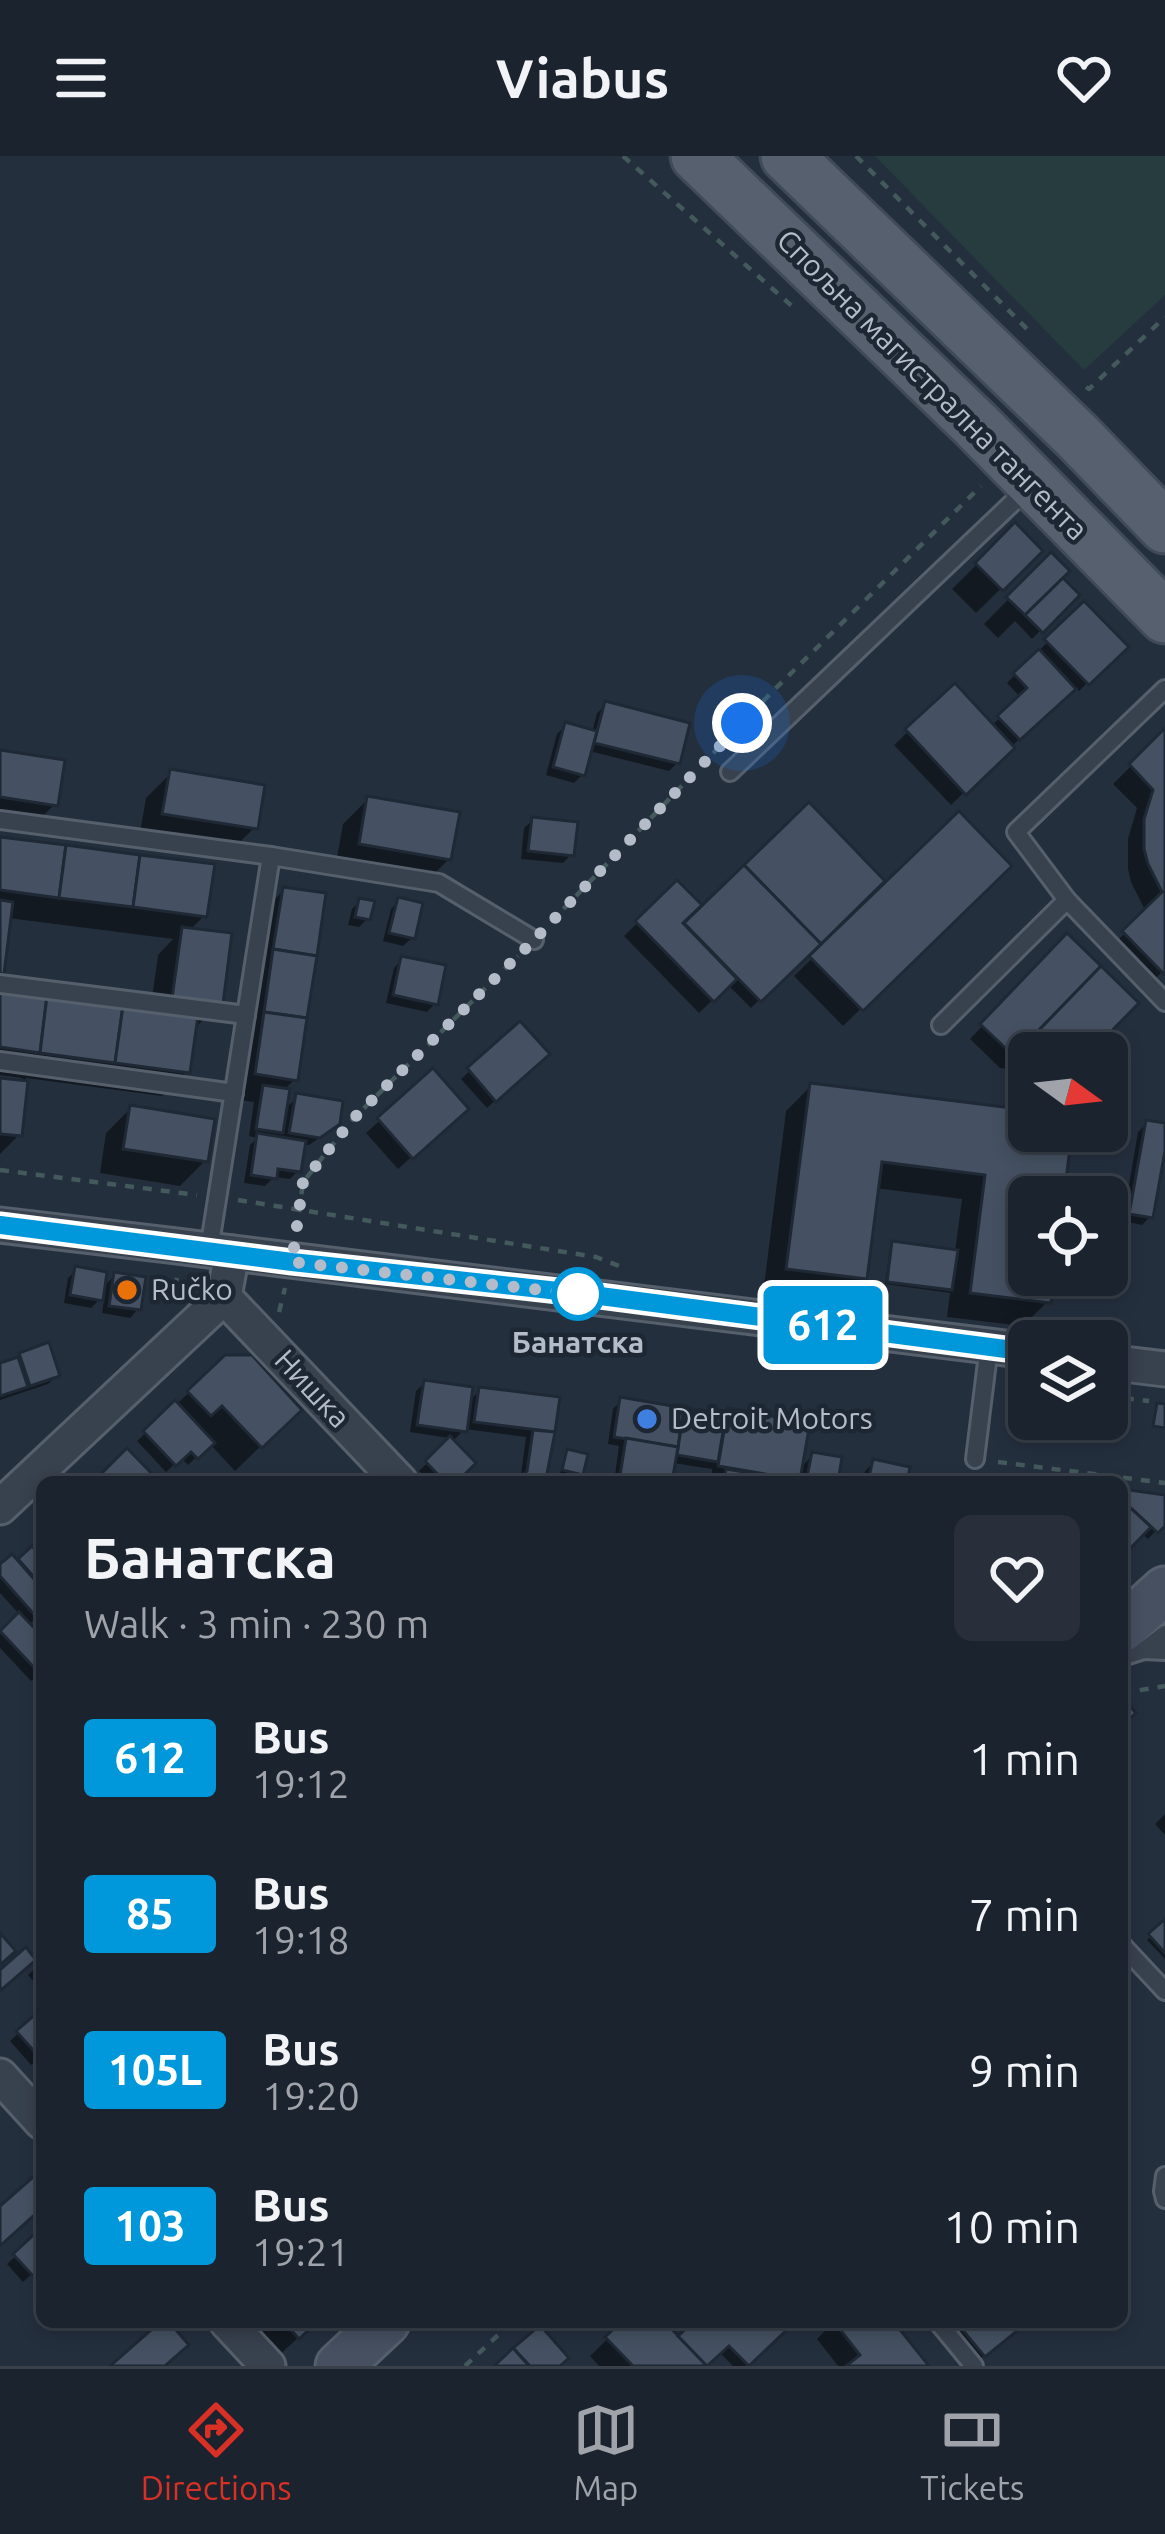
<!DOCTYPE html>
<html lang="en">
<head>
<meta charset="utf-8">
<style>
	:root { --surface:#1b232e; --page:#282f3a; --text:#f1f3f6; --muted:#a0a4aa; --line:#39404a; --accent:#d93025 }
	body { margin:0; font-family:Ubuntu,sans-serif; background:var(--page); color:var(--text); height:100vh; display:flex; flex-direction:column; font-size:45px; white-space:nowrap }
	* { box-sizing:border-box; margin:0 }
	p { font-size:39px; color:var(--muted) }
	.icon { flex:none; width:66px; height:66px; fill:none; stroke:currentColor; stroke-width:2; stroke-linecap:round; stroke-linejoin:round }
	.map { position:relative; flex:1; overflow:hidden }
	.details { position:absolute; left:36px; top:1320px; width:1092px; height:852px; display:flex; flex-direction:column; background:var(--surface); border-radius:18px; box-shadow:0 6px 18px #0003,0 0 0 3px var(--line) }
	.details>* { flex:none }
	.badge { padding:0 24px; border-radius:9px; font-size:42px; line-height:78px }
	.needle { width:78px; rotate:105deg }
	.tools { position:absolute; left:1008px; top:876px; display:grid; gap:24px }
	.tools a { display:grid; place-items:center; width:120px; height:120px; border-radius:18px; background:var(--surface); box-shadow:0 6px 18px #0003,0 0 0 3px var(--line); font-size:60px }
	.you { position:absolute; width:60px; height:60px; margin:-30px; border:9px solid #fff; border-radius:50%; background:#1a73e8; box-shadow:0 0 0 18px #1a73e833 }
	.map>.badge { position:absolute; translate:-50% -50%; box-shadow:0 0 0 6px #fff }
	.round { display:grid; place-items:center; flex:none; width:126px; height:126px; border-radius:18px; background:var(--page) }
	.summary { display:flex; align-items:center; justify-content:space-between; height:204px; padding:0 48px }
	h1 { font-size:57px; font-weight:700; line-height:90px }
	ul { padding:0; list-style:none }
	li { display:flex; align-items:center; gap:36px; height:156px; padding:0 48px }
	li div { flex:1 }
	li b { display:block; font-size:45px }
	li em { font-style:normal }
	li .badge { min-width:132px; font-weight:700; text-align:center }
	header { display:flex; justify-content:space-between; align-items:center; height:156px; padding:0 48px; background:var(--surface); font-size:54px; font-weight:700 }
	.tab-bar { display:flex; justify-content:space-around; align-items:center; height:168px; border-top:3px solid var(--line); background:var(--surface); font-size:33px; color:var(--muted) }
	.tab-bar a { display:grid; justify-items:center; gap:6px }
	.tab-bar .selected { color:var(--accent) }
	.map>svg:first-child { display:block }
	.green { fill:#263c3f }
	.shadow { fill:#0007 }
	.building { fill:#455162; stroke:#1f2835; stroke-width:3 }
	.lines { fill:none; stroke-linecap:round; stroke-linejoin:round }
	.lane-casing { stroke:#565f6c; stroke-width:22 }
	.street-casing { stroke:#565f6c; stroke-width:39 }
	.secondary-casing { stroke:#565f6c; stroke-width:51 }
	.primary-casing { stroke:#414a57; stroke-width:57 }
	.path { stroke:#44595c; stroke-width:4.5; stroke-dasharray:9 9; stroke-linecap:butt }
	.lane { stroke:#38414e; stroke-width:16 }
	.street { stroke:#38414e; stroke-width:33 }
	.secondary { stroke:#465061; stroke-width:45 }
	.primary { stroke:#56606e; stroke-width:51 }
	.line-casing { stroke:#fff; stroke-width:27 }
	.line { stroke:#0098da; stroke-width:18 }
	.walk { stroke:#b4bcc9; stroke-width:12; stroke-dasharray:0 21.6 }
	.food-dot { fill:#e8710a; stroke:#1d2633; stroke-width:4.5 }
	.stop-dot { fill:#fff; stroke:#0098da; stroke-width:6 }
	.shop-dot { fill:#3f7fe0; stroke:#1d2633; stroke-width:4.5 }
	.labels { text-anchor:middle; stroke-width:9; stroke-linejoin:round; paint-order:stroke }
	.street-label { font-size:30px; fill:#b4bcc9; stroke:#1d2633 }
	.poi-label { font-size:30px; fill:#b4bcc9; stroke:#1d2633; text-anchor:start }
	.stop-label { font-size:30px; font-weight:bold; fill:#b4bcc9; stroke:#1d2633 }
</style>
</head>
<body>
<header><svg class="icon" aria-label="menu" viewBox="0 0 24 24"><path d="M4 6h16M4 12h16M4 18h16"/></svg>Viabus<svg class="icon" aria-label="heart" viewBox="0 0 24 24"><path d="M12 20l-8-8c-3-5 5-10 8-4 3-6 11-1 8 4z"/></svg></header>
<div class="map">
<svg width="1165" height="2210" viewBox="0 0 1165 2210">
	<rect width="100%" height="100%" fill="#242f3e"/>
	<!-- green -->
	<polygon class="green" points="875,0 1165,0 1165,139 1084,214"/>
	<!-- shadow -->
	<g class="shadow">
		<polygon points="1015,371 1039,395 976,457 952,433"/>
		<polygon points="1051,400 1059,422 1076,439 1032,483 1015,465 998,482 984,468"/>
		<polygon points="1084,449 1124,491 1079,535 1074,530 951,649 894,589 955,531 991,570 1021,542 1007,527"/>
		<polygon points="606,549 678,606 669,615 589,595 583,618 574,627 546,619 557,578 565,570 592,577 597,557"/>
		<polygon points="1165,576 1165,813 1145,833 1107,795 1146,756 1131,726 1128,713 1128,683 1137,652 1113,628"/>
		<polygon points="0,597 55,648 30,673 0,669"/>
		<polygon points="171,617 255,671 230,696 139,682 146,642"/>
		<polygon points="368,643 449,703 424,728 335,712 343,668"/>
		<polygon points="809,650 881,725 751,852 728,829 699,857 624,780 677,728 679,767 684,772"/>
		<polygon points="959,659 1008,710 843,870 794,820"/>
		<polygon points="533,664 571,699 563,707 521,703 524,672"/>
		<polygon points="0,684 205,759 189,775 220,847 195,872 188,915 162,940 26,922 19,979 0,998 0,925 21,928 22,922 0,919 0,837 150,857 158,799 173,783 8,762 0,818"/>
		<polygon points="284,734 295,923 283,935 284,954 297,941 328,976 309,989 302,988 298,1015 290,1023 274,1021 265,1030 244,1027 250,989 257,982 249,980 254,946 231,943 259,759"/>
		<polygon points="360,745 367,763 359,771 348,769 352,753"/>
		<polygon points="399,745 412,782 403,790 383,785 391,753"/>
		<polygon points="1067,781 1086,897 1029,897 1029,916 1000,912 970,883"/>
		<polygon points="402,803 435,847 427,856 386,847 394,812"/>
		<polygon points="520,869 546,898 487,952 461,923"/>
		<polygon points="433,916 452,965 398,1013 366,977"/>
		<polygon points="811,930 1029,957 1029,975 1069,975 1061,1041 1029,1041 1029,1119 1051,1119 1048,1145 1023,1170 947,1161 950,1137 885,1128 890,1092 893,1089 955,1096 962,1043 875,1032 864,1122 839,1147 763,1138 786,955"/>
		<polygon points="131,952 205,1005 180,1030 100,1017 106,977"/>
		<polygon points="1147,967 1165,970 1165,977 1151,1060 1142,1069 1123,1065 1138,976"/>
		<polygon points="76,1114 102,1132 115,1119 138,1153 130,1162 102,1157 105,1138 91,1152 64,1147 68,1122"/>
		<polygon points="47,1190 57,1220 48,1228 0,1244 0,1209"/>
		<polygon points="226,1202 298,1254 235,1315 210,1288 188,1309 181,1302 166,1316 137,1285"/>
		<polygon points="425,1227 468,1246 480,1234 557,1244 543,1322 539,1326 520,1326 526,1281 465,1273 455,1283 410,1276 416,1235"/>
		<polygon points="621,1245 723,1261 729,1255 799,1313 813,1299 835,1326 718,1326 719,1319 712,1317 712,1313 673,1307 669,1326 614,1326 619,1290 608,1288 613,1253"/>
		<polygon points="450,1285 453,1326 430,1326 419,1315"/>
		<polygon points="568,1296 580,1318 577,1321 560,1317"/>
		<polygon points="874,1306 903,1326 863,1326 865,1315"/>
		<polygon points="1122,1337 1165,1342 1165,1365 1148,1383 1141,1377 1122,1397"/>
		<polygon points="32,1395 42,1406 42,1457 28,1469 42,1484 42,1515 31,1525 0,1492 0,1478 20,1459 0,1437 0,1413 17,1408"/>
		<polygon points="1165,1658 1165,1679 1155,1668"/>
		<polygon points="1165,1767 1165,1803 1147,1784"/>
		<polygon points="42,1806 42,1831 40,1833 28,1819"/>
		<polygon points="38,1859 42,1864 42,1900 31,1909 10,1885"/>
		<polygon points="42,2075 42,2109 23,2126 7,2108"/>
		<polygon points="236,2166 315,2166 273,2205"/>
		<polygon points="625,2166 661,2166 678,2185 695,2166 791,2166 745,2210 733,2210 719,2196 705,2210 599,2210 590,2200"/>
		<polygon points="834,2166 890,2166 925,2210 838,2210 817,2183"/>
		<polygon points="942,2166 1025,2166 975,2207"/>
	</g>
	<!-- building -->
	<g class="building">
		<polygon points="1015,366 1043,395 1003,435 975,407"/>
		<polygon points="1051,396 1070,415 1025,459 1006,441"/>
		<polygon points="1063,422 1080,439 1043,477 1025,459"/>
		<polygon points="1084,445 1129,491 1089,529 1044,483"/>
		<polygon points="1039,493 1076,533 1020,584 997,560 1027,532 1013,517"/>
		<polygon points="955,527 1015,592 966,639 905,573"/>
		<polygon points="605,545 690,567 680,608 594,587"/>
		<polygon points="565,566 597,575 585,620 553,611"/>
		<polygon points="1165,572 1165,817 1164,818 1122,775 1162,736 1148,708 1144,693 1144,663 1153,634 1129,608"/>
		<polygon points="0,594 65,604 58,650 0,641"/>
		<polygon points="170,613 265,629 258,673 162,658"/>
		<polygon points="367,640 460,656 451,704 359,688"/>
		<polygon points="809,646 885,725 821,788 744,709"/>
		<polygon points="959,655 1012,710 863,855 809,800"/>
		<polygon points="532,661 578,666 574,700 528,695"/>
		<polygon points="0,681 66,689 59,742 0,734"/>
		<polygon points="66,689 140,699 133,751 59,742"/>
		<polygon points="140,699 215,708 207,761 133,751"/>
		<polygon points="744,709 821,788 761,846 684,767"/>
		<polygon points="677,724 702,749 683,767 737,823 714,846 635,765"/>
		<polygon points="283,731 326,737 317,800 273,793"/>
		<polygon points="398,741 423,747 415,783 389,777"/>
		<polygon points="359,742 375,745 370,764 355,761"/>
		<polygon points="0,744 13,746 4,818 0,818"/>
		<polygon points="182,771 232,777 223,848 172,842"/>
		<polygon points="1067,777 1101,810 1014,900 980,868"/>
		<polygon points="273,793 317,800 307,862 264,856"/>
		<polygon points="401,800 446,809 438,849 393,839"/>
		<polygon points="1101,810 1139,847 1090,897 1029,897 1029,902 1014,900"/>
		<polygon points="0,834 47,840 40,897 0,891"/>
		<polygon points="47,840 123,850 115,907 40,897"/>
		<polygon points="123,850 198,860 190,917 115,907"/>
		<polygon points="264,856 307,862 298,925 255,918"/>
		<polygon points="520,865 550,898 496,946 467,912"/>
		<polygon points="433,912 469,953 413,1003 377,962"/>
		<polygon points="0,922 28,925 22,980 0,978"/>
		<polygon points="810,927 1029,954 1029,975 1072,975 1064,1041 1029,1041 1029,1119 1054,1119 1051,1147 970,1137 985,1019 882,1006 867,1123 786,1113"/>
		<polygon points="263,929 290,933 283,977 256,973"/>
		<polygon points="296,937 343,945 340,968 320,982 289,977"/>
		<polygon points="130,949 215,963 208,1006 123,993"/>
		<polygon points="1146,964 1165,967 1165,995 1153,1062 1129,1058"/>
		<polygon points="257,977 306,985 301,1016 278,1013 277,1023 251,1019"/>
		<polygon points="892,1085 958,1094 952,1134 887,1126"/>
		<polygon points="75,1110 107,1116 103,1145 70,1139"/>
		<polygon points="114,1116 146,1121 141,1154 109,1150"/>
		<polygon points="49,1186 60,1220 30,1230 19,1197"/>
		<polygon points="225,1199 252,1199 302,1254 262,1292 222,1250 211,1260 187,1235"/>
		<polygon points="18,1201 28,1231 0,1240 0,1207"/>
		<polygon points="424,1224 473,1231 467,1276 417,1269"/>
		<polygon points="479,1231 560,1241 555,1276 474,1266"/>
		<polygon points="620,1241 684,1252 678,1291 614,1281"/>
		<polygon points="175,1244 215,1287 198,1303 191,1296 176,1310 143,1275"/>
		<polygon points="1157,1247 1165,1248 1165,1272 1153,1270"/>
		<polygon points="684,1252 726,1258 718,1306 677,1299"/>
		<polygon points="728,1252 810,1267 800,1324 718,1310"/>
		<polygon points="533,1274 555,1276 546,1323 543,1326 516,1326 527,1315"/>
		<polygon points="450,1280 476,1307 457,1326 445,1326 425,1305"/>
		<polygon points="626,1282 678,1291 672,1326 619,1326"/>
		<polygon points="127,1292 160,1326 103,1326 98,1321"/>
		<polygon points="567,1293 588,1298 583,1319 562,1314"/>
		<polygon points="812,1296 842,1301 838,1326 806,1326"/>
		<polygon points="873,1303 910,1311 907,1326 868,1326"/>
		<polygon points="726,1313 800,1325 800,1326 724,1326"/>
		<polygon points="1122,1333 1165,1339 1165,1370 1158,1377 1122,1344"/>
		<polygon points="1122,1344 1151,1371 1122,1401"/>
		<polygon points="32,1390 42,1402 42,1430 18,1403"/>
		<polygon points="12,1398 42,1432 42,1459 38,1463 0,1420 0,1408"/>
		<polygon points="19,1456 42,1480 41,1519 0,1475"/>
		<polygon points="1122,1542 1136,1557 1122,1570"/>
		<polygon points="1165,1763 1165,1797 1148,1778"/>
		<polygon points="0,1777 16,1795 0,1809"/>
		<polygon points="26,1791 36,1804 0,1835 0,1814"/>
		<polygon points="39,1855 42,1859 41,1903 16,1875"/>
		<polygon points="33,2021 42,2031 42,2052 0,2090 0,2050"/>
		<polygon points="42,2071 42,2112 33,2120 13,2098"/>
		<polygon points="160,2166 169,2166 189,2189 165,2210 110,2210"/>
		<polygon points="284,2166 317,2166 299,2183"/>
		<polygon points="621,2166 665,2166 707,2210 633,2210 605,2181"/>
		<polygon points="693,2166 795,2166 749,2210 729,2190 707,2210 678,2180"/>
		<polygon points="834,2166 894,2166 929,2210 846,2210 860,2199"/>
		<polygon points="956,2166 1028,2166 985,2201"/>
		<polygon points="540,2169 569,2202 560,2210 530,2210 513,2192"/>
		<polygon points="513,2192 529,2210 494,2210"/>
	</g>
	<g class="lines">
		<!-- lane casing -->
		<g class="lane-casing">
			<g id="lane">
				<polyline points="1165,533 1016,676 1067,744 1165,846"/>
				<polyline points="730,616 1028,332"/>
				<polyline points="0,664 271,700 439,727 534,784"/>
				<polyline points="0,828 246,859"/>
				<polyline points="941,869 1067,744"/>
				<polyline points="0,905 234,937"/>
				<polyline points="209,1094 271,700"/>
				<polyline points="975,1303 989,1190"/>
				<polyline points="1144,1494 1165,1478"/>
				<polyline points="1122,1501 1144,1494 1165,1495"/>
				<polyline points="1122,1789 1165,1835"/>
				<polyline points="1165,2020 1163,2035 1165,2043"/>
				<polyline points="938,2166 974,2210"/>
			</g>
		</g>
		<!-- street casing -->
		<g class="street-casing">
			<g id="street">
				<path d="M0,1069C343,1110 686,1150 1029,1195"/>
				<polyline points="224,1141 400,1326"/>
				<polyline points="1107,1206 1165,1213"/>
				<polyline points="0,1351 224,1141 232,1097"/>
				<polyline points="0,1920 42,1966"/>
				<polyline points="227,2166 268,2210"/>
			</g>
		</g>
		<!-- secondary casing -->
		<g class="secondary-casing">
			<g id="secondary">
				<polyline points="1122,1473 1165,1434"/>
				<polyline points="339,2210 386,2166"/>
			</g>
		</g>
		<!-- primary casing -->
		<g class="primary-casing">
			<g id="primary">
				<polyline points="697,0 976,269 1165,461"/>
				<polyline points="787,0 1078,281 1165,371"/>
			</g>
		</g>
		<!-- path -->
		<g class="path">
			<polyline points="623,0 793,151"/>
			<polyline points="856,0 1031,177"/>
			<polyline points="1086,231 1089,233 1165,161"/>
			<polyline points="551,766 772,536 981,330"/>
			<polyline points="0,1014 197,1039"/>
			<polyline points="238,1044 596,1101 622,1111"/>
			<polyline points="297,1074 303,1026 353,963 518,800"/>
			<polyline points="171,1146 177,1122"/>
			<polyline points="279,1156 285,1132"/>
			<polyline points="1049,1172 1091,1179"/>
			<polyline points="1008,1229 1029,1231"/>
			<polyline points="1107,1240 1149,1245"/>
			<polyline points="998,1306 1165,1327"/>
			<polyline points="1122,1537 1165,1530"/>
			<polyline points="465,2210 512,2166"/>
		</g>
		<!-- lane -->
		<use href="#lane" class="lane"/>
		<!-- street -->
		<use href="#street" class="street"/>
		<!-- secondary -->
		<use href="#secondary" class="secondary"/>
		<!-- primary -->
		<use href="#primary" class="primary"/>
	</g>
	<g class="lines">
		<!-- line casing -->
		<g class="line-casing">
			<polyline id="line" points="0,1069 292,1106 577,1137 1029,1196"/>
		</g>
		<!-- line -->
		<use href="#line" class="line"/>
		<!-- walk -->
		<polyline class="walk" points="578,1138 292,1106 303,1026 353,963 534,784 742,567"/>
	</g>
	<!-- markers -->
	<circle class="food-dot" cx="127" cy="1134" r="12"/>
	<circle class="stop-dot" cx="578" cy="1138" r="24"/>
	<circle class="shop-dot" cx="647" cy="1263" r="12"/>
	<g class="labels">
		<!-- street labels -->
		<g class="street-label">
			<text transform="translate(932 229) rotate(45)" y="10">Спољна магистрална тангента</text>
			<text transform="translate(312 1233) rotate(47)" y="10">Нишка</text>
		</g>
		<!-- poi labels -->
		<g class="poi-label">
			<text x="151" y="1144">Ručko</text>
			<text x="671" y="1273">Detroit Motors</text>
		</g>
		<!-- stop labels -->
		<g class="stop-label">
			<text x="578" y="1197">Банатска</text>
		</g>
	</g>
</svg>
<div class="tools">
<a><svg class="needle" viewBox="-14 -14 28 28"><path d="M0-13l5 13h-10z" fill="#e53935"/><path d="M0 13l5-13h-10z" fill="#a0a4aa"/></svg></a>
<a><svg class="icon" aria-label="locate" viewBox="0 0 24 24"><circle cx="12" cy="12" r="6"/><path d="M12 2v4M12 18v4M2 12h4M18 12h4"/></svg></a>
<a><svg class="icon" aria-label="layers" viewBox="0 0 24 24"><path d="M12 4l9 5-9 5-9-5zM3 14l9 5 9-5"/></svg></a>
</div>
<div class="you" style="left:742px;top:567px"></div>
<b class="badge" style="left:823px;top:1169px;background:#0098da;color:#fff">612</b>
<section class="details">
<div class="summary"><div><h1>Банатска</h1><p>Walk · 3 min · 230 m</p></div><a class="round"><svg class="icon" aria-label="heart" viewBox="0 0 24 24"><path d="M12 20l-8-8c-3-5 5-10 8-4 3-6 11-1 8 4z"/></svg></a></div>
<ul>
<li><span class="badge" style="background:#0098da;color:#fff">612</span><div><b>Bus</b><p>19:12</p></div><em>1 min</em></li>
<li><span class="badge" style="background:#0098da;color:#fff">85</span><div><b>Bus</b><p>19:18</p></div><em>7 min</em></li>
<li><span class="badge" style="background:#0098da;color:#fff">105L</span><div><b>Bus</b><p>19:20</p></div><em>9 min</em></li>
<li><span class="badge" style="background:#0098da;color:#fff">103</span><div><b>Bus</b><p>19:21</p></div><em>10 min</em></li>
</ul>
</section>
</div>
<nav class="tab-bar">
<a class="selected"><svg class="icon" aria-label="directions" viewBox="0 0 24 24"><path d="M12 3l9 9-9 9-9-9zM9 14v-3h6M13 9l2 2-2 2"/></svg>Directions</a>
<a><svg class="icon" aria-label="map" viewBox="0 0 24 24"><path d="M3 6l6-2 6 2 6-2v14l-6 2-6-2-6 2zM9 4v14M15 6v14"/></svg>Map</a>
<a><svg class="icon" aria-label="tickets" viewBox="0 0 24 24"><path d="M3 7h18v10H3zM15 7v10"/></svg>Tickets</a>
</nav>
</body>
</html>
